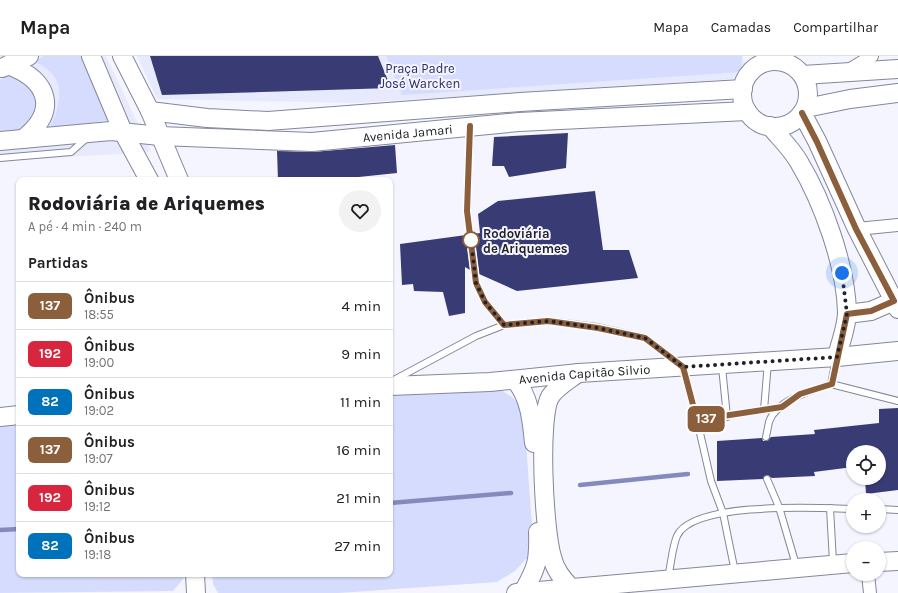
<!DOCTYPE html>
<html lang="pt">
<head>
<meta charset="utf-8">
<style>
	:root { --surface:#fff; --page:#f2f2f2; --text:#202124; --muted:#757577; --line:#e0e0e0 }
	body { margin:0; font-family:Karla,sans-serif; background:var(--page); color:var(--text); height:100vh; display:flex; flex-direction:column; font-size:15px; white-space:nowrap }
	* { box-sizing:border-box; margin:0 }
	p { font-size:13px; color:var(--muted) }
	.icon { flex:none; width:22px; height:22px; fill:none; stroke:currentColor; stroke-width:2; stroke-linecap:round; stroke-linejoin:round }
	.map { position:relative; flex:1; overflow:hidden }
	.panel { position:absolute; left:16px; top:121px; width:377px; height:400px; display:flex; flex-direction:column; background:var(--surface); border-radius:8px; box-shadow:0 1px 3px #0004 }
	.panel>* { flex:none }
	.badge { padding:0 8px; border-radius:6px; font-size:14px; line-height:26px }
	.buttons { position:absolute; left:846px; top:389px; display:grid; gap:8px }
	.buttons a { display:grid; place-items:center; width:40px; height:40px; border-radius:50%; background:var(--surface); box-shadow:0 1px 3px #0004; font-size:20px }
	.you { position:absolute; width:20px; height:20px; margin:-10px; border:3px solid #fff; border-radius:50%; background:#1a73e8; box-shadow:0 0 0 6px #1a73e833 }
	.map>.badge { position:absolute; translate:-50% -50%; box-shadow:0 0 0 2px #fff }
	h2 { padding:0 12px; font-size:15px; line-height:36px }
	.round { display:grid; place-items:center; flex:none; width:42px; height:42px; border-radius:21px; background:var(--page) }
	.overview { display:flex; align-items:center; justify-content:space-between; height:68px; padding:0 12px }
	h1 { font-size:19px; font-weight:800; line-height:30px }
	ul { padding:0; list-style:none }
	li { display:flex; align-items:center; gap:12px; height:48px; padding:0 12px; border-top:1px solid var(--line) }
	li div { flex:1 }
	li b { display:block; font-size:15px }
	li em { font-style:normal }
	li .badge { min-width:44px; font-weight:700; text-align:center }
	header { display:flex; align-items:center; gap:24px; box-sizing:border-box; height:56px; padding:0 20px; background:var(--surface); border-bottom:1px solid var(--line) }
	header strong { font-size:19px }
	nav { display:flex; gap:22px; margin-inline-start:auto; font-size:14px }
	.map>svg:first-child { display:block }
	.built { fill:#e7eafd }
	.green { fill:#d6dcfd }
	.lines { fill:none; stroke-linecap:round; stroke-linejoin:round }
	.stream { stroke:#848bbc; stroke-width:4.5 }
	.building { fill:#393c74 }
	.service-casing { stroke:#83879c; stroke-width:8 }
	.minor-casing { stroke:#83879c; stroke-width:14 }
	.secondary-casing { stroke:#83879c; stroke-width:20 }
	.service { stroke:#fff; stroke-width:6 }
	.minor { stroke:#fff; stroke-width:12 }
	.secondary { stroke:#fff; stroke-width:18 }
	.line-casing { stroke:#fff; stroke-width:9 }
	.line { stroke:#8b5e3c; stroke-width:6 }
	.walk { stroke:#20212a; stroke-width:4; stroke-dasharray:0 7.2 }
	.stop-dot { fill:#fff; stroke:#8b5e3c; stroke-width:2 }
	.labels { text-anchor:middle; stroke-width:4; stroke-linejoin:round; paint-order:stroke }
	.park-label { font-size:13px; fill:#2a2973; stroke:#f4f5ff }
	.street-label { font-size:13px; fill:#20212a; stroke:#f4f5ff }
	.stop-label { font-size:13px; font-weight:bold; fill:#20212a; stroke:#f4f5ff; text-anchor:start }
</style>
</head>
<body>
<header>
<strong>Mapa</strong>
<nav><a>Mapa</a><a>Camadas</a><a>Compartilhar</a></nav>
</header>
<div class="map">
<svg width="898" height="537" viewBox="0 0 898 537">
	<rect width="100%" height="100%" fill="#f4f5ff"/>
	<!-- built -->
	<g class="built">
		<polygon points="0,0 106,0 151,96 0,105"/>
		<polygon points="137,0 742,0 745,8 736,23 353,47 157,43"/>
	</g>
	<!-- green -->
	<g class="green">
		<path d="M44,0H90L120,62L49,74C56,58 66,35 53,19C49,13 40,9 35,5Z"/>
		<polygon points="386,0 742,0 741,16 402,39"/>
		<polygon points="15,17 40,41 39,57 22,75 0,77 0,24"/>
		<path d="M492,329C509,339 517,341 524,360L533,483L527,502L515,515L497,526L338,537H218L213,528L212,518H390V337Z"/>
		<polygon points="19,366 19,518 184,518 184,522 173,535 0,537 0,368"/>
	</g>
	<g class="lines">
		<!-- stream -->
		<g class="stream">
			<polyline points="580,429 688,418"/>
			<polyline points="390,447 511,437"/>
			<polyline points="0,474 19,473"/>
		</g>
	</g>
	<!-- building -->
	<g class="building">
		<polygon points="150,0 378,0 391,32 162,39"/>
		<polygon points="568,77 566,112 509,121 504,110 492,110 494,81"/>
		<polygon points="395,89 397,117 330,124 278,124 277,95 313,96"/>
		<polygon points="595,135 603,194 629,194 638,222 517,235 479,218 474,178 480,177 478,158 498,145"/>
		<polygon points="466,179 470,214 465,211 465,257 449,260 443,236 414,235 413,228 402,229 400,188"/>
		<polygon points="898,352 898,434 866,438 865,422 879,422 879,396 853,396 853,411 814,416 815,420 772,422 767,419 763,423 717,425 717,385 762,382 763,385 767,385 771,381 815,378 814,374 879,367 879,353"/>
	</g>
	<g class="lines">
		<!-- service casing -->
		<g class="service-casing">
			<g id="service">
				<polyline points="470,72 467,155 476,227 485,246 504,269"/>
				<polyline points="0,102 71,96 88,81"/>
				<polyline points="722,311 727,361"/>
				<polyline points="392,325 476,280 504,269 548,265 597,271 645,282 683,311 697,364"/>
				<polyline points="831,328 898,345"/>
				<polyline points="764,354 768,306"/>
				<path d="M766,381C767,376 768,371 769,366C776,344 813,334 831,328L836,303"/>
				<polyline points="767,423 779,451 796,509"/>
				<polyline points="830,452 833,506"/>
				<polyline points="879,453 898,454"/>
				<polyline points="735,516 723,457 711,425 697,364 782,351"/>
				<path d="M668,522C671,509 672,492 677,480C693,445 818,452 853,453"/>
			</g>
		</g>
		<!-- minor casing -->
		<g class="minor-casing">
			<g id="minor">
				<polyline points="847,15 872,0"/>
				<polyline points="857,173 898,169"/>
				<polyline points="868,518 870,537"/>
			</g>
		</g>
		<!-- secondary casing -->
		<g class="secondary-casing">
			<g id="secondary">
				<polyline points="91,0 123,76 149,124"/>
				<polyline points="122,0 150,55 179,124"/>
				<circle cx="775" cy="38" r="33"/>
				<path d="M8,9C49,24 59,55 23,83"/>
				<polyline points="2,12 29,0"/>
				<polyline points="803,19 898,13"/>
				<polyline points="806,52 850,43 898,37"/>
				<polyline points="150,55 207,62 268,65 520,46 743,33"/>
				<polyline points="802,57 817,85 857,173 898,253"/>
				<path d="M770,70C780,82 791,92 799,106C823,146 846,210 847,256C847,271 840,287 837,301"/>
				<path id="s1" d="M0,85L111,75L160,80L312,86L519,66L747,55"/>
				<polyline points="847,258 871,255 894,245"/>
				<path d="M515,324C530,341 532,366 534,387"/>
				<path id="s2" d="M390,330L490,326L579,317L837,301L898,295"/>
				<polyline points="0,361 19,359"/>
				<polyline points="879,506 898,505"/>
				<polyline points="195,518 196,537"/>
				<path d="M571,532C562,522 555,514 552,501C544,475 538,363 550,341C556,331 569,324 578,317"/>
				<path d="M523,536C537,512 539,504 538,476"/>
				<polyline points="516,537 853,507"/>
			</g>
		</g>
		<!-- service -->
		<use href="#service" class="service"/>
		<!-- minor -->
		<use href="#minor" class="minor"/>
		<!-- secondary -->
		<use href="#secondary" class="secondary"/>
	</g>
	<g class="lines">
		<!-- line casing -->
		<g class="line-casing">
			<polyline id="line" points="470,70 467,155 476,227 485,246 504,269 548,265 598,272 645,282 683,311 697,364 782,351 800,338 832,328 847,258 871,255 894,245 856,173 817,86 802,57"/>
		</g>
		<!-- line -->
		<use href="#line" class="line"/>
		<!-- walk -->
		<polyline class="walk" points="471,184 476,227 485,246 504,269 548,265 598,272 645,282 683,311 837,301 847,258 842,217"/>
	</g>
	<!-- markers -->
	<circle class="stop-dot" cx="471" cy="184" r="8"/>
	<g class="labels">
		<!-- park labels -->
		<g class="park-label">
			<text x="420" y="17">Praça Padre<tspan x="420" dy="15">José Warcken</tspan></text>
		</g>
		<!-- street labels -->
		<g class="street-label">
			<text dy="5" stroke="none"><textPath href="#s1" startOffset="409">Avenida Jamari</textPath></text>
			<text dy="5" stroke="none"><textPath href="#s2" startOffset="195">Avenida Capitão Silvio</textPath></text>
		</g>
		<!-- stop labels -->
		<g class="stop-label">
			<text x="483" y="182">Rodoviária<tspan x="483" dy="15">de Ariquemes</tspan></text>
		</g>
	</g>
</svg>
<div class="buttons">
<a><svg class="icon" aria-label="locate" viewBox="0 0 24 24"><circle cx="12" cy="12" r="6"/><path d="M12 2v4M12 18v4M2 12h4M18 12h4"/></svg></a>
<a>+</a>
<a>−</a>
</div>
<div class="you" style="left:842px;top:217px"></div>
<b class="badge" style="left:706px;top:363px;background:#8b5e3c;color:#fff">137</b>
<section class="panel">
<div class="overview"><div><h1>Rodoviária de Ariquemes</h1><p>A pé · 4 min · 240 m</p></div><a class="round"><svg class="icon" aria-label="heart" viewBox="0 0 24 24"><path d="M12 20l-8-8c-3-5 5-10 8-4 3-6 11-1 8 4z"/></svg></a></div>
<h2>Partidas</h2>
<ul>
<li><span class="badge" style="background:#8b5e3c;color:#fff">137</span><div><b>Ônibus</b><p>18:55</p></div><em>4 min</em></li>
<li><span class="badge" style="background:#d7263d;color:#fff">192</span><div><b>Ônibus</b><p>19:00</p></div><em>9 min</em></li>
<li><span class="badge" style="background:#0072bc;color:#fff">82</span><div><b>Ônibus</b><p>19:02</p></div><em>11 min</em></li>
<li><span class="badge" style="background:#8b5e3c;color:#fff">137</span><div><b>Ônibus</b><p>19:07</p></div><em>16 min</em></li>
<li><span class="badge" style="background:#d7263d;color:#fff">192</span><div><b>Ônibus</b><p>19:12</p></div><em>21 min</em></li>
<li><span class="badge" style="background:#0072bc;color:#fff">82</span><div><b>Ônibus</b><p>19:18</p></div><em>27 min</em></li>
</ul>
</section>
</div>
</body>
</html>
